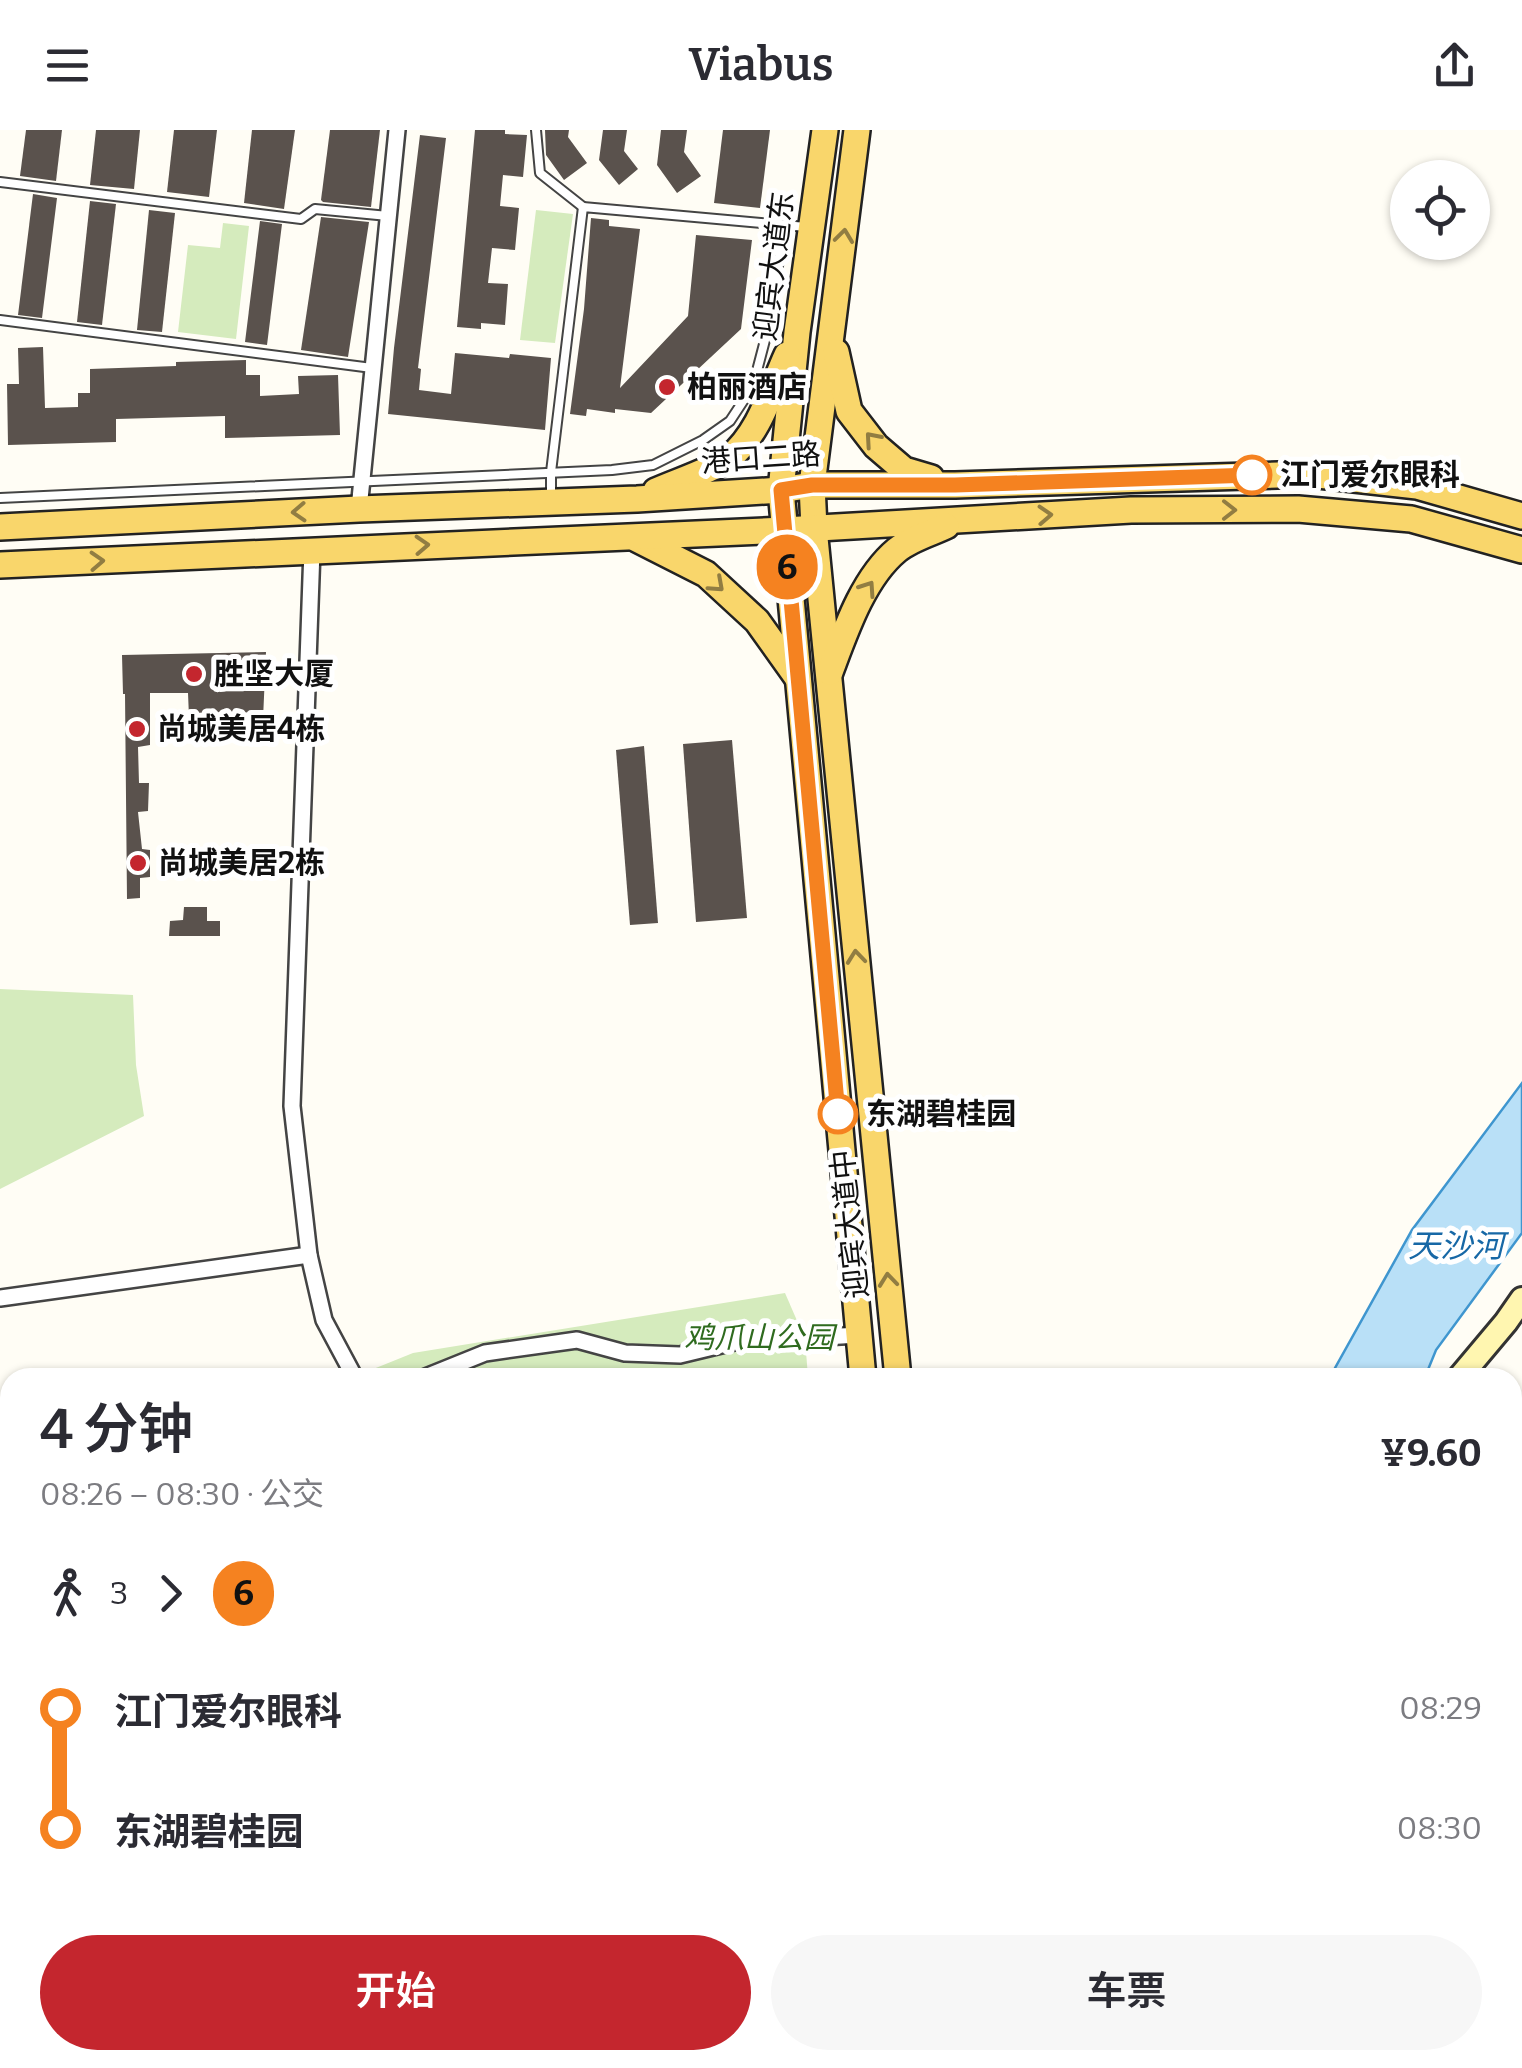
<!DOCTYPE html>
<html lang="zh">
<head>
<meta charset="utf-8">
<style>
	:root { --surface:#fff; --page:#f7f7f7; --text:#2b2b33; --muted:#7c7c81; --accent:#c4262e }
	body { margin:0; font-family:Bitter,"Noto Sans SC",serif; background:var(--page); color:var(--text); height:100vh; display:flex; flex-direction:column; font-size:38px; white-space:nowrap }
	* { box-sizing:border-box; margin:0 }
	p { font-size:32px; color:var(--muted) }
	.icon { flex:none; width:55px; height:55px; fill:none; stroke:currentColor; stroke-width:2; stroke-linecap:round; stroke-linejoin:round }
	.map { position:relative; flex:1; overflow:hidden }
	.panel { position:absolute; left:0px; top:1238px; width:1522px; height:702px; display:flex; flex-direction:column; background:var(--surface); border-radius:30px 30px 0 0; box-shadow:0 2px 8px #0004 }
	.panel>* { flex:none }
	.badge { padding:0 20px; border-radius:32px; font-size:35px; line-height:65px }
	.controls { position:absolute; left:1390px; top:30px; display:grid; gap:20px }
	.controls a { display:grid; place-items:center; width:100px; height:100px; border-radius:50%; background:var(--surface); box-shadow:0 2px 8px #0004; font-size:50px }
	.map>.badge { position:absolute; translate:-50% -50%; box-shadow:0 0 0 5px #fff }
	.legs { display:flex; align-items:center; gap:15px; height:110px; padding:0 40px; font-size:32px }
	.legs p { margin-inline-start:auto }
	.head { display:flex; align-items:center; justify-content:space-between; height:170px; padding:0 40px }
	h1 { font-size:55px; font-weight:600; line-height:75px }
	.primary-button { display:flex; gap:20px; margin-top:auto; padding:20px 40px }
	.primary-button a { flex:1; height:115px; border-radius:60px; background:var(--accent); color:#fff; font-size:40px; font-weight:600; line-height:115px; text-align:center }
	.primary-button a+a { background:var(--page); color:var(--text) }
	ul { padding:0 40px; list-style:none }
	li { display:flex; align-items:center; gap:35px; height:120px; font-size:38px }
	li i { display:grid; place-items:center; width:15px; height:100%; margin:0 12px; background:currentColor }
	li i::after { content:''; width:25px; height:25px; margin:-12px; border:8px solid; border-radius:50%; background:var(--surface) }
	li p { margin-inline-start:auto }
	li:first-child i { background:linear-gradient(#0000 50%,currentColor 0) }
	li:last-child i { background:linear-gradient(currentColor 50%,#0000 0) }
	header { display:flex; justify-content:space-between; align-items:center; height:130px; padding:0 40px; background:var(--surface); font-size:45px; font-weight:600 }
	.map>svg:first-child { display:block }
	.green { fill:#d5ebbd }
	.water { fill:#b9e0f7; stroke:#3f96cf; stroke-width:2.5 }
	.building { fill:#5a524d }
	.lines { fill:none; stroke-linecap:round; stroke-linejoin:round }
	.lane-casing { stroke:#444; stroke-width:12 }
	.street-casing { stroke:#444; stroke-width:20 }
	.secondary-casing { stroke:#333; stroke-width:28 }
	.primary-casing { stroke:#222; stroke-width:30 }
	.path { stroke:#333; stroke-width:2.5; stroke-dasharray:10 5; stroke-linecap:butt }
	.lane { stroke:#fff; stroke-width:8 }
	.street { stroke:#fff; stroke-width:15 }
	.secondary { stroke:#fff6b0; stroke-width:22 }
	.primary { stroke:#f9d66b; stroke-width:25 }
	.oneway { stroke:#917d42 }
	.line-1-casing { stroke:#fff; stroke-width:22 }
	.line-1 { stroke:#f58220; stroke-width:15 }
	.poi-dot { fill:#c4262e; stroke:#fff; stroke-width:4 }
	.stop-1-dot { fill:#fff; stroke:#f58220; stroke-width:5 }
	.labels { text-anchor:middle; stroke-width:10; stroke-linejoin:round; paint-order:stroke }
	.street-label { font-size:30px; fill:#111; stroke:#fff }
	.poi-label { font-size:30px; font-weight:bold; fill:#111; stroke:#fff; text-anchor:start }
	.stop-label { font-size:30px; font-weight:bold; fill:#111; stroke:#fff; text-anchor:start }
	.park-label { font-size:30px; font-style:italic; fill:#2f6b1f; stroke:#fff }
	.water-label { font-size:32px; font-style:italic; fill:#1768a6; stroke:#fff }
</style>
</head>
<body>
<header><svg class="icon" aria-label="menu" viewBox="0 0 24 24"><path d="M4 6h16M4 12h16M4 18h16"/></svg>Viabus<svg class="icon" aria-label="share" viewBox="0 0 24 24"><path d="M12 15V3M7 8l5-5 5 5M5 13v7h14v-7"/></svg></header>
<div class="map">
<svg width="1522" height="1938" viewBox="0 0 1522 1938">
	<rect width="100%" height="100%" fill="#fffdf5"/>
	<!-- green -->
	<g class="green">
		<polygon points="536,80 573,84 555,213 520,210"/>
		<polygon points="223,93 249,96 236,209 178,202 188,115 220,118"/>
		<polygon points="0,859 133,865 136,935 144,986 0,1059"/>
		<polygon points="785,1163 805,1209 808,1247 351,1248 413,1223"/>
		<polygon points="0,1348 10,1350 10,1930 67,1930 67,1938 0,1938"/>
	</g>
	<!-- water -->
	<g class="water">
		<polygon points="1522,953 1522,1103 1436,1220 1425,1247 1330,1247 1412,1100"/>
		<polygon points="1339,1930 1438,1930 1440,1938 1341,1938"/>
	</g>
	<!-- building -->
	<g class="building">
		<polygon points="26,0 62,0 56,51 20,46"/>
		<polygon points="96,0 140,0 134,59 90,55"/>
		<polygon points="174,0 217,0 209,67 167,62"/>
		<polygon points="252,0 295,0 284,79 244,73"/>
		<polygon points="330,0 380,0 371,77 323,72 321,70"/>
		<polygon points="475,0 505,0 505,4 527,5 523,47 503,45 500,76 519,78 515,120 492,118 488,153 508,154 505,195 481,193 481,199 457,197"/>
		<polygon points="545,0 569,0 568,7 587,33 564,50 546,25"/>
		<polygon points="603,0 627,0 624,21 638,39 619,55 599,30"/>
		<polygon points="661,0 687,0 684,22 701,46 677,63 657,35"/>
		<polygon points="723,0 770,0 760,78 714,73"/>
		<polygon points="420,5 446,8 418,238 421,239 419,260 451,264 455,223 509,228 510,224 551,228 545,300 388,284 394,218"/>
		<polygon points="33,64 57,68 42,188 18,185"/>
		<polygon points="90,71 116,74 102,195 77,192"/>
		<polygon points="149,80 175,83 162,202 137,200"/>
		<polygon points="321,87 369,92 348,227 301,220"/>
		<polygon points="591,88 609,90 609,96 640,99 620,258 688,186 696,105 752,110 741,199 651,283 615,279 615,283 587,279 586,286 570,284 584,179"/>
		<polygon points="260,91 282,94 267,215 245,212"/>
		<polygon points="43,217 45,278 78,277 78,263 90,263 90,239 176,236 176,232 246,230 246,245 260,245 260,266 299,264 298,246 338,245 340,305 225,308 225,286 116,289 116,312 8,315 7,254 19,254 18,218"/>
		<polygon points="266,522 263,589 189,587 188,563 150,563 150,615 138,617 139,653 149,653 148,681 138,682 142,719 150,720 150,747 140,748 140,768 127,769 125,564 123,564 122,525"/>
		<polygon points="732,610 747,788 696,792 683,614"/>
		<polygon points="644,616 658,793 630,795 616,620"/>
		<polygon points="184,777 207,777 207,791 220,791 220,806 169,806 170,791 183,790"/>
	</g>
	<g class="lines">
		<!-- lane casing -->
		<g class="lane-casing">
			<g id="lane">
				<polyline points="536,0 540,43 583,77"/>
				<polyline points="0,52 301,89 315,79 388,86"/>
				<polyline points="0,190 372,238"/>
				<polyline points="0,368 612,340 653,335 703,310 730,291 753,256 770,191 784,95"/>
				<polyline points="551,368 551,342 583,77 806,97"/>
			</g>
		</g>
		<!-- street casing -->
		<g class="street-casing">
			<g id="street">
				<polyline points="359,379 397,0"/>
				<polyline points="312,420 292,976 309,1125 324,1190 355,1248"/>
				<polyline points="0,1168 309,1125"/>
				<polyline points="423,1248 485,1223 577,1210 625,1223 680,1225 734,1212 859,1205"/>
				<polyline points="1512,1612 1522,1617"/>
			</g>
		</g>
		<!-- secondary casing -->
		<g class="secondary-casing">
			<g id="secondary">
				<polyline points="1459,1248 1506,1192 1522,1169"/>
				<polyline points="1508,1930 1511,1938"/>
			</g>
		</g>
		<!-- primary casing -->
		<g class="primary-casing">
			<g id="primary">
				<polyline points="825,0 797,202 781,360 863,1248"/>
				<polyline points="857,0 812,355 814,398 898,1248"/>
				<polyline points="836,222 849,281 876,316 904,340 931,348"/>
				<path d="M656,361C676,352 713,340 729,328C760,303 771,260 787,225"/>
				<polyline points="0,397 359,379 637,369 781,360 812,355 955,355 1309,344 1417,356 1522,386"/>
				<polyline points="637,409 706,444 757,491 797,547"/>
				<polyline points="0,435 784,400 1131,380 1298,379 1411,389 1522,420"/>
				<path d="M830,542C845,502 863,448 897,420C910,409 931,403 946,396"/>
				<polyline points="972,1930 974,1938"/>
				<polyline points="1015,1930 1017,1938"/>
			</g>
		</g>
		<!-- path -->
		<g class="path">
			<polyline points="0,1619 10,1614"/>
			<polyline points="0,1751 5,1770 0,1794"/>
		</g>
		<!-- lane -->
		<use href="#lane" class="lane"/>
		<!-- street -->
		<use href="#street" class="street"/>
		<!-- secondary -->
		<use href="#secondary" class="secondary"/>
		<!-- primary -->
		<use href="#primary" class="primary"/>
	</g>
	<!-- one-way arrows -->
	<defs><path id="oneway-chevron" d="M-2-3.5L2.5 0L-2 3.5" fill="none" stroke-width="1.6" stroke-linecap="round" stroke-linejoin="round" transform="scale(2.5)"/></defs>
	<g class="oneway">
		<use href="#oneway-chevron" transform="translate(844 106) rotate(-83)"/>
		<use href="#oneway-chevron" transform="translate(872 309) rotate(-131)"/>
		<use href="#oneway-chevron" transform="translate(1229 380)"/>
		<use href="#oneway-chevron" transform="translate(299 382) rotate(177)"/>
		<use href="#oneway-chevron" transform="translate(1045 385) rotate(-3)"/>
		<use href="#oneway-chevron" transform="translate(422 415) rotate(-3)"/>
		<use href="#oneway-chevron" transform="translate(97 431) rotate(-3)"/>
		<use href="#oneway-chevron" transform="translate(717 455) rotate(42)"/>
		<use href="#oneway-chevron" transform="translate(868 458) rotate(-56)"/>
		<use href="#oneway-chevron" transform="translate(856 827) rotate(-96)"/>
		<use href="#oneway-chevron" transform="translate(888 1150) rotate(-96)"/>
	</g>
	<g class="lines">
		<!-- line-1 casing -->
		<g class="line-1-casing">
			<polyline id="line-1" points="838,984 781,360 812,355 955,355 1252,345"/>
		</g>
		<!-- line-1 -->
		<use href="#line-1" class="line-1"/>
	</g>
	<!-- markers -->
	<g class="poi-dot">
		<circle cx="667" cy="257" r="10"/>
		<circle cx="194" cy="544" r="10"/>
		<circle cx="137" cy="599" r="10"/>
		<circle cx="138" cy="733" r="10"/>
	</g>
	<g class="stop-1-dot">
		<circle cx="1252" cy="345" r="18"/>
		<circle cx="838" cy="984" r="18"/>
	</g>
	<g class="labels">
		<!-- street labels -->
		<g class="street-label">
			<text transform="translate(774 136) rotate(-83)" y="10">迎宾大道东</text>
			<text transform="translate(761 328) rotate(-4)" y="10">港口二路</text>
			<text transform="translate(850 1094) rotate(-96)" y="10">迎宾大道中</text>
		</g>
		<!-- poi labels -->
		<g class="poi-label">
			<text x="687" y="267">柏丽酒店</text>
			<text x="214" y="554">胜坚大厦</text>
			<text x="157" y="609">尚城美居4栋</text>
			<text x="158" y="743">尚城美居2栋</text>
		</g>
		<!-- stop labels -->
		<g class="stop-label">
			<text x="1280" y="355">江门爱尔眼科</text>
			<text x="866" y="994">东湖碧桂园</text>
		</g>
		<!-- park labels -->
		<g class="park-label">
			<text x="759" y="1218">鸡爪山公园</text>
		</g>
		<!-- water labels -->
		<g class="water-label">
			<text x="1456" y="1127">天沙河</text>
		</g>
	</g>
</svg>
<div class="controls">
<a><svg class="icon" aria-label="locate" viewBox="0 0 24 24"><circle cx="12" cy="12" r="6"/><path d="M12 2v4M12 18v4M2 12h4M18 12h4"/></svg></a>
</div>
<b class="badge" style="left:787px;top:437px;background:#f58220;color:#111">6</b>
<section class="panel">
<div class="head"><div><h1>4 分钟</h1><p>08:26 – 08:30 · 公交</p></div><b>¥9.60</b></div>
<div class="legs"><svg class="icon" aria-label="walk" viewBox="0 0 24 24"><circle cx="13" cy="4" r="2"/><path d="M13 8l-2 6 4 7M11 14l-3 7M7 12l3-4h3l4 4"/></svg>3<svg class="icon" aria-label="forward" viewBox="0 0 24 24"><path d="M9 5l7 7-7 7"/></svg><b class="badge" style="background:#f58220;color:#111">6</b></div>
<ul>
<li><i style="color:#f58220"></i><b>江门爱尔眼科</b><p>08:29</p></li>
<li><i style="color:#f58220"></i><b>东湖碧桂园</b><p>08:30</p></li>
</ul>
<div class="primary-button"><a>开始</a><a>车票</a></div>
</section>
</div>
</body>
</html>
